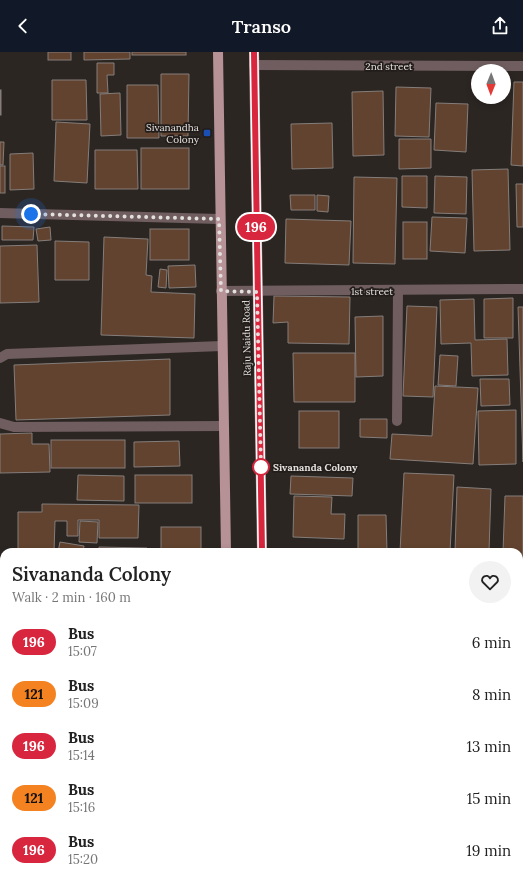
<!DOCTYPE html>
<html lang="en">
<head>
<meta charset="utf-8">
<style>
	:root { --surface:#fff; --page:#f2f2f2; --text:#222; --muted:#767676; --accent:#111827 }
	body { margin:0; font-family:Lora,serif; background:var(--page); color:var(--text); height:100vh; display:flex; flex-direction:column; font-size:15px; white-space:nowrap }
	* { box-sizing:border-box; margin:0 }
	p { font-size:13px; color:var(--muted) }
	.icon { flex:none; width:22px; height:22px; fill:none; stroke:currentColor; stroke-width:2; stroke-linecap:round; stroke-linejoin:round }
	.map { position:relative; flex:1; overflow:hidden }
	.panel { position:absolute; left:0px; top:496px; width:523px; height:336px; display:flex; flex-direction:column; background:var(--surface); border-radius:12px 12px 0 0; box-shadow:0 2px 6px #0003 }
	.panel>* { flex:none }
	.badge { padding:0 8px; border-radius:13px; font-size:14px; line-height:26px }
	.needle { width:26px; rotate:181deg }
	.tools { position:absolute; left:471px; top:12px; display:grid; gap:8px }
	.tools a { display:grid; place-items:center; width:40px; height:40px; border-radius:50%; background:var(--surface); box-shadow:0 2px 6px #0003; font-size:20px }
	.you { position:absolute; width:20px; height:20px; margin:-10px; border:3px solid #fff; border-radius:50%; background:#1a73e8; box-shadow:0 0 0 6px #1a73e833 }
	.map>.badge { position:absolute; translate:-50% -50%; box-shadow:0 0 0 2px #fff }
	.round { display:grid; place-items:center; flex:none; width:42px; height:42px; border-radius:21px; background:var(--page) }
	.overview { display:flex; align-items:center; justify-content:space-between; height:68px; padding:0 12px }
	h1 { font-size:19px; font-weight:600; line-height:30px }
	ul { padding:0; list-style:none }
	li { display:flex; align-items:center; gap:12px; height:52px; padding:0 12px }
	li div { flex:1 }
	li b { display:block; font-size:15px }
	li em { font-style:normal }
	li .badge { min-width:44px; font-weight:700; text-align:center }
	header { display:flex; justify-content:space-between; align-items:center; height:52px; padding:0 12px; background:var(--accent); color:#fff; font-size:18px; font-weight:600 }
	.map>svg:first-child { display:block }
	.building { fill:#62432f; stroke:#847d7a }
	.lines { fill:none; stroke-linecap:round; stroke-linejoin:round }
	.minor { stroke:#6f5d5f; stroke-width:10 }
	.major { stroke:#b69196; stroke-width:10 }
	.line-casing { stroke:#fff; stroke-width:9 }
	.line { stroke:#d7263d; stroke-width:6 }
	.walk { stroke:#e2dfdd; stroke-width:4; stroke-dasharray:0 7.2 }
	.transit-dot { fill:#1a4fb4; stroke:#221d1a; stroke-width:1.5 }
	.stop-dot { fill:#fff; stroke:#d7263d; stroke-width:2 }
	.labels { text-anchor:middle; stroke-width:3.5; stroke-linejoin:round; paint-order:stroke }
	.street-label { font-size:10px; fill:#e2dfdd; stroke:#221d1a }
	.poi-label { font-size:10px; fill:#e2dfdd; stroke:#221d1a; text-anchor:end }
	.stop-label { font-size:10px; font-weight:bold; fill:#e2dfdd; stroke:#221d1a; text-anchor:start }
</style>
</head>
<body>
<header><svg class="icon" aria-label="back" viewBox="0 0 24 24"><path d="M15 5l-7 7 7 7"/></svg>Transo<svg class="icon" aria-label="share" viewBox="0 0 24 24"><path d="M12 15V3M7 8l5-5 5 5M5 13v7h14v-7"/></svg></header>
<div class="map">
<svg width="523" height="832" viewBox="0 0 523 832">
	<rect width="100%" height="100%" fill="#2c2623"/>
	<!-- building -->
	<g class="building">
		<rect x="48" y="0" width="23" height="8"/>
		<polygon points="84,0 130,0 130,7 84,8"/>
		<rect x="132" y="0" width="54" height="3"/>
		<polygon points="97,11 114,11 114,23 107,23 108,41 97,41"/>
		<polygon points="161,22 189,22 188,84 161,84"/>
		<polygon points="52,28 86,28 87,68 52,68"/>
		<polygon points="514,30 523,30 523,114 511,113"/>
		<polygon points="127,33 158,33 159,86 127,86"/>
		<polygon points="396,35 431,36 429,85 395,84"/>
		<rect x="0" y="38" width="1" height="25"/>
		<polygon points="383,39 384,103 353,104 352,40"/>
		<polygon points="120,41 121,83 101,84 100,42"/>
		<polygon points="436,51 468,52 466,100 434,98"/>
		<polygon points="56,70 90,72 87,131 54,129"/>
		<polygon points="332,71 333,116 292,117 291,72"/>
		<polygon points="399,87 431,87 431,116 399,117"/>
		<polygon points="0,90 4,90 3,113 0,113"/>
		<rect x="141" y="96" width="48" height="41"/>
		<polygon points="95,98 137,98 138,137 95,137"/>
		<polygon points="33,101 34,137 10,138 10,102"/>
		<rect x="0" y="114" width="5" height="27"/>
		<polygon points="508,117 510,198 474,199 472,118"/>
		<polygon points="402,124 427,124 427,156 402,155"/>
		<polygon points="435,124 467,125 466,162 434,161"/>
		<polygon points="354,125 397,126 395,212 353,211"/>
		<polygon points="516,132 523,132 523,175 517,175"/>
		<polygon points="290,143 315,143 315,158 291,158"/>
		<polygon points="317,143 329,144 328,160 317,159"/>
		<polygon points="432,165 467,166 465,201 430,199"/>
		<polygon points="286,167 351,169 349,213 285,211"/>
		<rect x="403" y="170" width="24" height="37"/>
		<polygon points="2,174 34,175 33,188 2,188"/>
		<polygon points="50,175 51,188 38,189 36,177"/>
		<rect x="150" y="177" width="39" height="31"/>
		<polygon points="104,185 148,187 146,223 152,224 151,240 195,242 194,286 101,283"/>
		<polygon points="55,189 89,190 89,228 55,228"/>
		<polygon points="37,193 39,250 0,251 0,194"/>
		<polygon points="195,213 196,235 169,236 168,214"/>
		<polygon points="160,217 167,218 166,236 158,235"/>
		<polygon points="274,244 350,245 349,292 288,291 288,270 273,271"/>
		<polygon points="513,246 513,286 484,286 484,247"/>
		<polygon points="474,247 475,288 507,287 508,323 472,324 471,291 441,292 440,248"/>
		<polygon points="407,254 437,255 433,345 403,344"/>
		<polygon points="518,255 523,255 523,410"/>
		<polygon points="383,264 383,324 356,325 355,265"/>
		<polygon points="293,301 355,301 355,350 294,350"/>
		<polygon points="440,303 458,304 456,334 438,333"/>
		<polygon points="170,307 170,363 16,368 14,313"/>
		<polygon points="480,327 509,327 510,353 481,354"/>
		<polygon points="435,334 478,336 473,412 390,407 392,382 432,384"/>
		<polygon points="516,358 516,412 479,413 478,359"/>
		<rect x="299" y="359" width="40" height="37"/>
		<polygon points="360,367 387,367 387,386 360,385"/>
		<polygon points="32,381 32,392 49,392 50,420 0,421 0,382"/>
		<rect x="51" y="388" width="74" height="28"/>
		<polygon points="179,389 180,414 134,415 134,390"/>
		<polygon points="404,421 454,423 450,500 400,500"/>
		<polygon points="78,423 124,424 124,449 77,448"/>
		<rect x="135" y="423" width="57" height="28"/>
		<polygon points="291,424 353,426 352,444 290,442"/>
		<polygon points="457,435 491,437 489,500 455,500"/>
		<polygon points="294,444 332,445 331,462 345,462 344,487 293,485"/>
		<polygon points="505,444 523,444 523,510 519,510 519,500 503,500"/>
		<polygon points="42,452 139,453 138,486 99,486 99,468 78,468 78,484 67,484 67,469 55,469 54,500 18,500 18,460 42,460"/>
		<polygon points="358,463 386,463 387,500 358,500"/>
		<polygon points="80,469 98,470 97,491 79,490"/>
		<rect x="161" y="475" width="40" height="25"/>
		<polygon points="60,490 84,494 83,500 58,500"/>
		<polygon points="99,495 147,496 147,500 99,500"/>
		<rect x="295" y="499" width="36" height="1"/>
		<rect x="0" y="554" width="4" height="47"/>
		<rect x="0" y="604" width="4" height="35"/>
		<rect x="519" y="655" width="4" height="42"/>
		<polygon points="0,750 4,751 4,776 0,775"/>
		<rect x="519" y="777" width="4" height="10"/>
		<rect x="519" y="791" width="4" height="34"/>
		<polygon points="0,826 22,828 22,832 0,832"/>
		<polygon points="25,828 71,828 70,832 38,832"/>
		<polygon points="99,828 117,828 115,832 107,832"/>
		<polygon points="123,828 140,828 138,832 122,832"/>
		<polygon points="143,828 161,828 160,832 142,832"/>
		<rect x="292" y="828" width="73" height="4"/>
		<polygon points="367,828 399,828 399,832 366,832"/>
		<rect x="402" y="828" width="40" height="4"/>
		<rect x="444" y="828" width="26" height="4"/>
		<polygon points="474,828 511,828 515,829 514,832 474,832"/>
		<polygon points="516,828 523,829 523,832 516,832"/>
	</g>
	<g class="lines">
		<!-- minor -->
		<g class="minor">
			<polyline points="254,13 523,14"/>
			<polyline points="0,161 219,167"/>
			<polyline points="221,239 523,237"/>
			<polyline points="0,306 7,302 222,294"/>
			<polyline points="397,369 398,238"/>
			<polyline points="0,371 14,375 223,374"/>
			<polyline points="0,537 4,530"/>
			<polyline points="0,683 4,699"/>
			<polyline points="215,828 225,832"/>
		</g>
		<!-- major -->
		<g class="major">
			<polyline points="218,0 226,500"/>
			<polyline points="254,0 262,500"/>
			<polyline points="519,553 523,553"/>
			<polyline points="519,749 523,749"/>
			<polyline points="250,832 251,828"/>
		</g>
	</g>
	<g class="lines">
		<!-- line casing -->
		<g class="line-casing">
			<polyline id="line" points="254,0 262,500"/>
		</g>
		<!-- line -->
		<use href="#line" class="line"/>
		<!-- walk -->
		<polyline class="walk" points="31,162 219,167 221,239 257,240 261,415"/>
	</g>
	<!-- markers -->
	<rect class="transit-dot" x="203" y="77" width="8" height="8" rx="2"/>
	<circle class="stop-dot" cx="261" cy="415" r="8"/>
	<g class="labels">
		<!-- street labels -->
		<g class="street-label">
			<text x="389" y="18">2nd street</text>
			<text x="372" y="243">1st street</text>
			<text transform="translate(246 286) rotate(-91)" y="4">Raju Naidu Road</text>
		</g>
		<!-- poi labels -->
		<g class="poi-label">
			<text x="199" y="79">Sivanandha<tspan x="199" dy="12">Colony</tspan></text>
		</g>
		<!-- stop labels -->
		<g class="stop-label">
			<text x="273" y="419">Sivananda Colony</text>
		</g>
	</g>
</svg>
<div class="tools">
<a><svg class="needle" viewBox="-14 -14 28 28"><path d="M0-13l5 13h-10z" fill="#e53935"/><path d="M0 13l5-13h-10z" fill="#767676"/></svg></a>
</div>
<div class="you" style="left:31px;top:162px"></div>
<b class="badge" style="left:256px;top:175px;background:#d7263d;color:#fff">196</b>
<section class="panel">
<div class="overview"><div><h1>Sivananda Colony</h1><p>Walk · 2 min · 160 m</p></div><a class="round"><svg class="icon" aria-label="heart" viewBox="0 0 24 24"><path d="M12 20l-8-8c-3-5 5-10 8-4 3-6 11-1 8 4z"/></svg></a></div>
<ul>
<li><span class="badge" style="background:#d7263d;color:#fff">196</span><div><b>Bus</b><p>15:07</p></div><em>6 min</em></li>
<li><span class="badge" style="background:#f58220;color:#111">121</span><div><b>Bus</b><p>15:09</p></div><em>8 min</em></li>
<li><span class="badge" style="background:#d7263d;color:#fff">196</span><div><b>Bus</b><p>15:14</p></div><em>13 min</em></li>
<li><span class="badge" style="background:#f58220;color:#111">121</span><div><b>Bus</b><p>15:16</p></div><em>15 min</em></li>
<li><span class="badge" style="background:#d7263d;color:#fff">196</span><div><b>Bus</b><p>15:20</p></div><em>19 min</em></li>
</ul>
</section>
</div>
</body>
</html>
